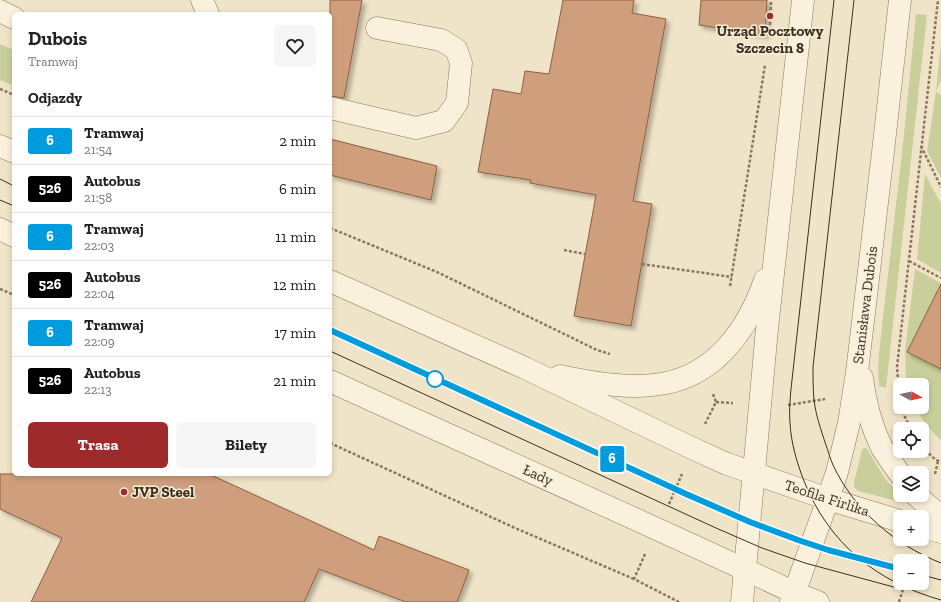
<!DOCTYPE html>
<html lang="pl">
<head>
<meta charset="utf-8">
<style>
	:root { --surface:#fff; --page:#f6f6f6; --text:#202124; --muted:#757577; --line:#e0e0e0; --accent:#9e2a2b }
	body { margin:0; font-family:"Zilla Slab",serif; background:var(--page); color:var(--text); height:100vh; display:flex; flex-direction:column; font-size:15px; white-space:nowrap }
	* { box-sizing:border-box; margin:0 }
	p { font-size:13px; color:var(--muted) }
	.icon { flex:none; width:22px; height:22px; fill:none; stroke:currentColor; stroke-width:2; stroke-linecap:round; stroke-linejoin:round }
	.map { position:relative; flex:1; overflow:hidden }
	.panel { position:absolute; left:12px; top:12px; width:320px; height:464px; display:flex; flex-direction:column; background:var(--surface); border-radius:6px; box-shadow:0 2px 6px #0003 }
	.panel>* { flex:none }
	.badge { padding:0 8px; border-radius:3px; font-size:14px; line-height:26px }
	.needle { width:26px; rotate:98deg }
	.tools { position:absolute; left:893px; top:378px; display:grid; gap:8px }
	.tools a { display:grid; place-items:center; width:36px; height:36px; border-radius:6px; background:var(--surface); box-shadow:0 2px 6px #0003; font-size:20px }
	.map>.badge { position:absolute; translate:-50% -50%; box-shadow:0 0 0 2px #fff }
	h2 { padding:0 16px; font-size:15px; line-height:36px }
	.round { display:grid; place-items:center; flex:none; width:42px; height:42px; border-radius:6px; background:var(--page) }
	.summary { display:flex; align-items:center; justify-content:space-between; height:68px; padding:0 16px }
	h1 { font-size:19px; font-weight:700; line-height:30px }
	.button { display:flex; gap:8px; margin-top:auto; padding:8px 16px }
	.button a { flex:1; height:46px; border-radius:6px; background:var(--accent); color:#fff; font-size:16px; font-weight:700; line-height:46px; text-align:center }
	.button a+a { background:var(--page); color:var(--text) }
	ul { padding:0; list-style:none }
	li { display:flex; align-items:center; gap:12px; height:48px; padding:0 16px; border-top:1px solid var(--line) }
	li div { flex:1 }
	li b { display:block; font-size:15px }
	li em { font-style:normal }
	li .badge { min-width:44px; font-weight:700; text-align:center }
	.map>svg:first-child { display:block }
	.green { fill:#c9cf9b }
	.building { fill:#cf9f7d; stroke:#8d5f41; filter:url(#shadow) }
	.lines { fill:none; stroke-linecap:round; stroke-linejoin:round }
	.minor-casing { stroke:#8d765c; stroke-width:23 }
	.path { stroke:#8d765c; stroke-width:2.5; stroke-dasharray:3 2; stroke-linecap:butt }
	.minor { stroke:#faf1dc; stroke-width:22 }
	.tram { stroke:#3d2e20; stroke-width:1 }
	.line-casing { stroke:#fff; stroke-width:9 }
	.line { stroke:#009cdd; stroke-width:6 }
	.poi-dot { fill:#9e2a2b; stroke:#f7eed8; stroke-width:1.5 }
	.stop-dot { fill:#fff; stroke:#009cdd; stroke-width:2 }
	.labels { text-anchor:middle; stroke-width:3; stroke-linejoin:round; paint-order:stroke }
	.poi-label { font-size:15px; font-weight:bold; fill:#3d2e20; stroke:#f7eed8 }
	.street-label { font-size:15px; fill:#3d2e20; stroke:#f7eed8 }
</style>
</head>
<body>
<div class="map">
<svg width="941" height="602" viewBox="0 0 941 602">
	<defs>
		<filter id="shadow"><feDropShadow dx="3.5" dy="3.5" stdDeviation="2" flood-color="#0004"/></filter>
	</defs>
	<rect width="100%" height="100%" fill="#f0e4c8"/>
	<!-- green -->
	<g class="green">
		<polygon points="916,14 927,15 886,388 879,386 878,373 879,353 903,144"/>
		<polygon points="941,41 941,80 936,92 941,95 941,178 927,151 936,92"/>
		<polygon points="0,44 14,50 14,86 0,80"/>
		<polygon points="925,174 941,204 941,273 917,259"/>
		<path d="M915,269L941,283V440C930,430 922,420 915,407H922V385H907L906,382L905,351Z"/>
		<path d="M864,448H866L868,450C874,461 880,471 887,481C892,488 901,492 903,500L901,502L858,491L854,487V482L862,450Z"/>
	</g>
	<!-- building -->
	<g class="building">
		<polygon points="330,0 362,0 344,98 330,96"/>
		<polygon points="563,0 634,0 632,13 666,19 633,201 652,204 631,326 574,316 596,195 530,183 531,180 478,172 493,89 521,94 525,71 549,74"/>
		<polygon points="701,0 767,0 765,35 699,25"/>
		<polygon points="330,139 437,166 431,200 330,175"/>
		<polygon points="941,284 941,369 907,352"/>
		<polygon points="0,474 209,474 374,550 379,536 469,570 457,602 406,602 319,569 304,602 31,602 62,538 0,509"/>
	</g>
	<g class="lines">
		<!-- minor casing -->
		<g class="minor-casing">
			<g id="minor">
				<polyline points="202,0 208,14"/>
				<polyline points="0,11 14,18"/>
				<polyline points="330,108 416,128 444,121 457,103 461,63 456,49 441,40 377,28"/>
				<polyline points="0,146 14,152"/>
				<polyline points="0,229 14,236"/>
				<polyline points="330,281 525,368 694,449 727,464 828,499 900,521"/>
				<path d="M560,376C593,383 632,390 666,383C718,373 749,326 765,280"/>
				<path d="M862,378C865,402 871,426 882,448C888,457 894,466 900,474"/>
				<path d="M330,381C485,452 641,520 795,593L818,602"/>
				<polyline points="916,495 941,517"/>
				<polyline points="922,527 941,532"/>
				<polyline points="742,602 767,329 803,0"/>
				<polyline points="791,602 828,499 837,472 849,423 857,372 883,152 900,0"/>
			</g>
		</g>
		<!-- path -->
		<g class="path">
			<polyline points="770,25 771,0"/>
			<polyline points="0,89 14,95"/>
			<polyline points="921,146 941,187"/>
			<polyline points="330,228 437,272 597,350 610,354"/>
			<polyline points="564,250 585,254"/>
			<polyline points="909,261 941,278"/>
			<polyline points="642,264 732,277"/>
			<polyline points="730,286 765,65"/>
			<polyline points="0,289 14,295"/>
			<polyline points="716,402 733,403"/>
			<polyline points="788,405 825,399"/>
			<polyline points="900,407 897,367 938,0"/>
			<polyline points="900,407 911,429"/>
			<polyline points="705,424 716,402 713,394"/>
			<polyline points="330,443 515,528 634,579"/>
			<path d="M922,446C927,452 933,459 941,462"/>
			<polyline points="935,474 938,461"/>
			<polyline points="669,504 682,474"/>
			<polyline points="645,554 634,579 679,602"/>
			<polyline points="911,561 913,554"/>
			<polyline points="899,602 905,583"/>
		</g>
		<!-- minor -->
		<use href="#minor" class="minor"/>
		<!-- tram -->
		<g class="tram">
			<path d="M834,0L791,389C790,400 789,412 790,423C791,443 797,463 804,481C829,544 877,582 941,600"/>
			<path d="M854,0L813,367C813,378 813,389 814,400C816,416 821,430 826,445C828,451 830,458 833,465C854,510 895,545 941,563"/>
			<polyline points="0,179 14,186"/>
			<polyline points="0,200 14,206"/>
			<polyline points="330,330 686,493 750,522 798,540 828,550 900,569"/>
			<polyline points="330,351 716,528 762,548 805,563 901,589"/>
			<polyline points="922,575 941,580"/>
		</g>
	</g>
	<g class="lines">
		<!-- line casing -->
		<g class="line-casing">
			<polyline id="line" points="330,330 686,494 750,522 798,540 828,550 900,569"/>
		</g>
		<!-- line -->
		<use href="#line" class="line"/>
	</g>
	<!-- markers -->
	<g class="poi-dot">
		<circle cx="770" cy="16" r="4"/>
		<circle cx="124" cy="492" r="4"/>
	</g>
	<circle class="stop-dot" cx="435" cy="379" r="8"/>
	<g class="labels">
		<!-- poi labels -->
		<g class="poi-label">
			<text x="770" y="36">Urząd Pocztowy<tspan x="770" dy="17">Szczecin 8</tspan></text>
			<text x="132" y="497" text-anchor="start">JVP Steel</text>
		</g>
		<!-- street labels -->
		<g class="street-label">
			<text transform="translate(865 305) rotate(-83)" y="5">Stanisława Dubois</text>
			<text transform="translate(538 475) rotate(24)" y="5">Łady</text>
			<text transform="translate(827 498) rotate(18)" y="5">Teofila Firlika</text>
		</g>
	</g>
</svg>
<div class="tools">
<a><svg class="needle" viewBox="-14 -14 28 28"><path d="M0-13l5 13h-10z" fill="#e53935"/><path d="M0 13l5-13h-10z" fill="#757577"/></svg></a>
<a><svg class="icon" aria-label="locate" viewBox="0 0 24 24"><circle cx="12" cy="12" r="6"/><path d="M12 2v4M12 18v4M2 12h4M18 12h4"/></svg></a>
<a><svg class="icon" aria-label="layers" viewBox="0 0 24 24"><path d="M12 4l9 5-9 5-9-5zM3 14l9 5 9-5"/></svg></a>
<a>+</a>
<a>−</a>
</div>
<b class="badge" style="left:612px;top:459px;background:#009cdd;color:#fff">6</b>
<section class="panel">
<div class="summary"><div><h1>Dubois</h1><p>Tramwaj</p></div><a class="round"><svg class="icon" aria-label="heart" viewBox="0 0 24 24"><path d="M12 20l-8-8c-3-5 5-10 8-4 3-6 11-1 8 4z"/></svg></a></div>
<h2>Odjazdy</h2>
<ul>
<li><span class="badge" style="background:#009cdd;color:#fff">6</span><div><b>Tramwaj</b><p>21:54</p></div><em>2 min</em></li>
<li><span class="badge" style="background:#000;color:#fff">526</span><div><b>Autobus</b><p>21:58</p></div><em>6 min</em></li>
<li><span class="badge" style="background:#009cdd;color:#fff">6</span><div><b>Tramwaj</b><p>22:03</p></div><em>11 min</em></li>
<li><span class="badge" style="background:#000;color:#fff">526</span><div><b>Autobus</b><p>22:04</p></div><em>12 min</em></li>
<li><span class="badge" style="background:#009cdd;color:#fff">6</span><div><b>Tramwaj</b><p>22:09</p></div><em>17 min</em></li>
<li><span class="badge" style="background:#000;color:#fff">526</span><div><b>Autobus</b><p>22:13</p></div><em>21 min</em></li>
</ul>
<div class="button"><a>Trasa</a><a>Bilety</a></div>
</section>
</div>
</body>
</html>
